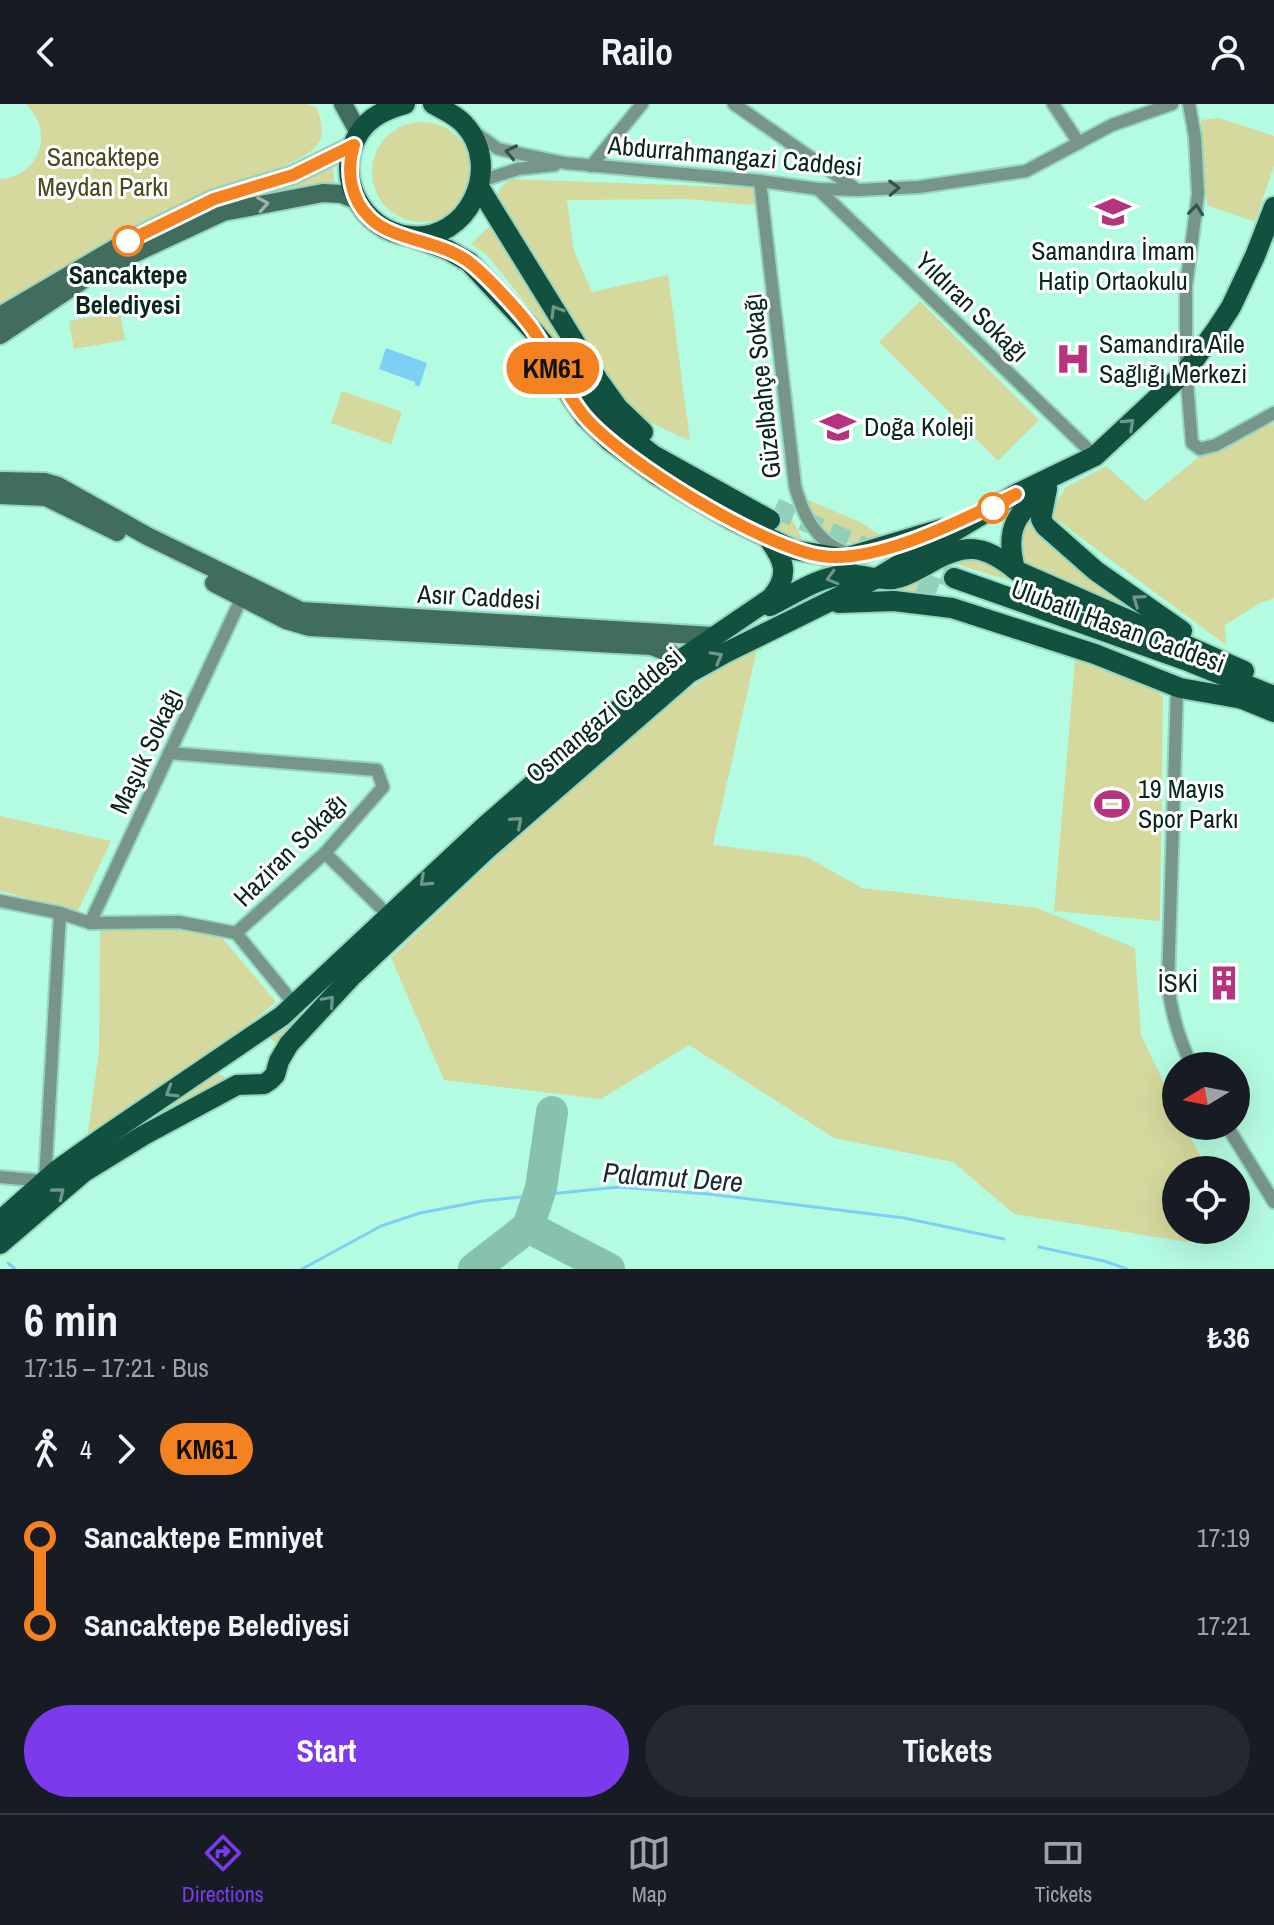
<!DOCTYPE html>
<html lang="en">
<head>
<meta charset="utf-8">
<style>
	:root { --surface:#171b24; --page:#242831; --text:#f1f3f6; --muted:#9ea1a6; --line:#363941; --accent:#7c3aed }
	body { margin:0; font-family:"Archivo Narrow",sans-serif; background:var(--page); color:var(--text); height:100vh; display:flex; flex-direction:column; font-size:30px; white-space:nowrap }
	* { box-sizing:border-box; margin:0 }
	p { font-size:26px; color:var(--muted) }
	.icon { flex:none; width:44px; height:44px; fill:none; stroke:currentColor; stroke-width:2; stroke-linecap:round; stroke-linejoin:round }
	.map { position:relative; height:1165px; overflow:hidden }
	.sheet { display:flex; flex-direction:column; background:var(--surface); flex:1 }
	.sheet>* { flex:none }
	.badge { padding:0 16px; border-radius:26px; font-size:28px; line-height:52px }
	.needle { width:52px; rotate:260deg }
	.buttons { position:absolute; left:1162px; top:948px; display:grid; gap:16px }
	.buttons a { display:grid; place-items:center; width:88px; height:88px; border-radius:50%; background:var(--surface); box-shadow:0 8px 32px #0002; font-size:40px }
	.map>.badge { position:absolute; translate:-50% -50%; box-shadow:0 0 0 4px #fff }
	.legs { display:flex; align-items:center; gap:12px; height:88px; padding:0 24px; font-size:26px }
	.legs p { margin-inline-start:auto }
	.summary { display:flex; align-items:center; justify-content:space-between; height:136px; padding:0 24px }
	h1 { font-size:44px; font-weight:700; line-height:60px }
	.cta { display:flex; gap:16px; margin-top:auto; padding:16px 24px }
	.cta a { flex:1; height:92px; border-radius:48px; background:var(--accent); color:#fff; font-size:32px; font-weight:700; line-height:92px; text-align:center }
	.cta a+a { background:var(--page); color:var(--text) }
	ul { padding:0 24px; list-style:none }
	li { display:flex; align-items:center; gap:28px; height:88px; font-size:30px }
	li i { display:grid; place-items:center; width:12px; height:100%; margin:0 10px; background:currentColor }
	li i::after { content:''; width:20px; height:20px; margin:-10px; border:6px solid; border-radius:50%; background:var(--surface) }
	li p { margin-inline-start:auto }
	li:first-child i { background:linear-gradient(#0000 50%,currentColor 0) }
	li:last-child i { background:linear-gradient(currentColor 50%,#0000 0) }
	header { display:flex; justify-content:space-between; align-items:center; height:104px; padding:0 24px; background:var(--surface); font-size:36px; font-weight:700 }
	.tab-bar { display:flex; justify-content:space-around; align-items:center; height:112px; border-top:2px solid var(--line); background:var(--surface); font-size:22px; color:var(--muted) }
	.tab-bar a { display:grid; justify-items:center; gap:4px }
	.tab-bar .current { color:var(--accent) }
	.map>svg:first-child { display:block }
	.green { fill:#d6d99e }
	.water { fill:#7dcff6 }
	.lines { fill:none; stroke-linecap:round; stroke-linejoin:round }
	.stream { stroke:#7dcff6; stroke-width:3 }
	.taxiway { stroke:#86c2ad; stroke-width:32 }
	.primary-tunnel { stroke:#91d1ba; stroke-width:20; stroke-dasharray:20 10; stroke-linecap:butt }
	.street-casing { stroke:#94d5be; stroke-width:16 }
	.secondary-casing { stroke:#94d5be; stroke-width:22 }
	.primary-casing { stroke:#94d5be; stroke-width:24 }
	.street { stroke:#78958a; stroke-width:12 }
	.secondary { stroke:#416d5e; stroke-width:18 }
	.primary { stroke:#12503f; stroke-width:20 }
	.oneway { stroke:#355349 }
	.oneway2 { stroke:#a0b6ae }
	.oneway3 { stroke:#71968c }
	.line-1-casing { stroke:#fff; stroke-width:18 }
	.line-1 { stroke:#f58220; stroke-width:12 }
	.stop-1-dot { fill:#fff; stroke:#f58220; stroke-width:4 }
	.labels { text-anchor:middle; stroke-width:6; stroke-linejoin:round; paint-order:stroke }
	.street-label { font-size:26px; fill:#09271e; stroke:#fff }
	.park-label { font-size:26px; fill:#474920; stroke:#fff }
	.poi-label { font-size:26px; fill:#09271e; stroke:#fff; text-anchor:start }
	.stop-label { font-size:26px; font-weight:bold; fill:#09271e; stroke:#fff }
	.water-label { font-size:28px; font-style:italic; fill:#192c35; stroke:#fff }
</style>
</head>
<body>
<header><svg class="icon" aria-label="back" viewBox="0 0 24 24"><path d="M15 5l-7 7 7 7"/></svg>Railo<svg class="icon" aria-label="person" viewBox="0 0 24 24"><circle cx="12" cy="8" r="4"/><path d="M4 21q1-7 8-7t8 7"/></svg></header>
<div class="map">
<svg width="1274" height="1165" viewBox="0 0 1274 1165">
	<rect width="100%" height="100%" fill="#b3fbe1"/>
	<!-- green -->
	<g class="green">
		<path d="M26,0H307L317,4C320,15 326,30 318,40C304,60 237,79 213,90C140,122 66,157 0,201V75C40,73 55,27 26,0Z"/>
		<polygon points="1219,14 1274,32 1274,62 1255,118 1207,101 1201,16"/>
		<circle cx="422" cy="68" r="50"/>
		<polygon points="333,63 335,82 232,94"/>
		<polygon points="511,75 755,84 754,101 686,95 567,96 574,147 592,188 668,171 690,337 647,317 606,278 496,92 501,83"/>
		<polygon points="491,121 573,258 487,151 471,140"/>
		<polygon points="920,197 1039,316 998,357 879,238"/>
		<polygon points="120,208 125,236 74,245 69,217"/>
		<polygon points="342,287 402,308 391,340 331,319"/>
		<polygon points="1272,318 1274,321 1274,494 1260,499 1225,521 1226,541 1049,410 1066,383 1106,362 1145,397 1216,339"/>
		<path d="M803,394L860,418L883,433C860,439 845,443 823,433Z"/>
		<polygon points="785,402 805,440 772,430"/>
		<polygon points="1032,407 1035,425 1153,515 1023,460 1017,436"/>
		<polygon points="967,453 987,455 1008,476 953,459"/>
		<polygon points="926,468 923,490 854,492"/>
		<path d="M757,545L713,741L807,753L862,784L1037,804L1135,844L1141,931L1176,1004V1022H1185L1207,1066H1176V1126H1192L1187,1138L1014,1110L953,1058L834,1034L689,941L601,995L444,976L391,854C457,790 522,727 591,666C640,623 697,572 757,545Z"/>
		<polygon points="1075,556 1156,584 1163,594 1160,817 1054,807"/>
		<polygon points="0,712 111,737 78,807 0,787"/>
		<polygon points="100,823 214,824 276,898 229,937 87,1035 99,947"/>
		<polygon points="362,851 282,945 269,933"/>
		<polygon points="219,970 231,977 104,1043"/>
	</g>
	<!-- water -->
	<polygon class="water" points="386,244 427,259 419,283 415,281 415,278 379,265"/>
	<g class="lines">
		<!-- stream -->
		<g class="stream">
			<polyline points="1039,1143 1104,1157 1127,1165"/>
			<polyline points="8,1159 15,1165"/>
			<polyline points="302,1165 381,1122 420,1109 482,1097 618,1083 708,1090 904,1114 1004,1135"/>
		</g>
		<!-- taxiway -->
		<g class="taxiway">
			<polyline points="528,1123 609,1165"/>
			<polyline points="474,1165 528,1123 541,1084 552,1008"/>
		</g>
		<!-- primary-tunnel -->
		<g class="primary-tunnel">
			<polyline points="775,404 863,443 954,474"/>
			<polyline points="891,467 944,487"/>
		</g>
		<!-- street casing -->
		<g class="street-casing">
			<g id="street">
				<polyline points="734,0 856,85"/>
				<polyline points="1053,0 1079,39"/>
				<polyline points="1189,0 1195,33 1198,90 1186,183 1186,267 1192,339 1200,345 1216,341 1274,309"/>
				<polyline points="473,27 498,45 565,59 760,77 818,85 858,86 919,83 1026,67 1112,21 1172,0"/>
				<polyline points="591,62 642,0"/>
				<polyline points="480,77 518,65 555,61"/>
				<path d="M760,77L795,382C803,411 815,436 844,448"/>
				<polyline points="818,85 1095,352"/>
				<path d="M1177,583L1168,882C1172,912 1179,936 1192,962"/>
				<polyline points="325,749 388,811"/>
				<polyline points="0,797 60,809 90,819 179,818 236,829 325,749 383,683 377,666 169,649"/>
				<polyline points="90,819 242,493"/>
				<polyline points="236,829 295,901"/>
				<polyline points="1227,1022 1274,1098"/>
				<polyline points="0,1073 45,1077 60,809"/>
			</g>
		</g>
		<!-- secondary casing -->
		<g class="secondary-casing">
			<g id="secondary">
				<polyline points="343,0 359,29"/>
				<polyline points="107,162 223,108 323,89 341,90 356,96"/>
				<polyline points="0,212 126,138 214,95 293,71 354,41"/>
				<polyline points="0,231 81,177"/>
				<polyline points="0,377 45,378 58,382 147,432 301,507 712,532"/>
				<polyline points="0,391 46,393 117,428"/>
				<polyline points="214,479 286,516 310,523 652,542 670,549 674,560"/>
			</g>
		</g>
		<!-- primary casing -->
		<g class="primary-casing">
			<g id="primary">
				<path d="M405,0C387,5 370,12 359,29C333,71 361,126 409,132C468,139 504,63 464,20C456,11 444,6 433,0"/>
				<polyline points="479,83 598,276 618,304 643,328"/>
				<polyline points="410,132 448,146 469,158 535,229 610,317 653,351 770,416"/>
				<polyline points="535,229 557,272 585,313 611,338 658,372 732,416 794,446 844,454 941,425"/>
				<polyline points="1047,385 1041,415 1045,422 1096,467 1182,527"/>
				<path d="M1015,465C1004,424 1017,409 1047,384"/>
				<polyline points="954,474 1185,556 1274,592"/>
				<polyline points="838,499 894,497 952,504 1095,550 1180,584 1243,595"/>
				<path d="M770,502C793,491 818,473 844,471C861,469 877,477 894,475C906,473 917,466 928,460C965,438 984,440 1017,467L1244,567"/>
				<polyline points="1230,590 1274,608"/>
				<path d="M0,1117L56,1067L101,1035L282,912L484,723L627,598L674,560L771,494C791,471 784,455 767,433"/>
				<polyline points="0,1140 84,1068 144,1031 237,981 264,980 270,976 275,971 279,957 289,940 351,873 487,745 689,569 727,548 877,474 1016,390 1095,352 1186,267 1216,226 1231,203 1255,152 1274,103"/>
			</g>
		</g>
		<!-- street -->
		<use href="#street" class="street"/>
		<!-- secondary -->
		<use href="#secondary" class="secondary"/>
		<!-- primary -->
		<use href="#primary" class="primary"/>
	</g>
	<!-- one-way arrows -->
	<defs><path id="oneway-chevron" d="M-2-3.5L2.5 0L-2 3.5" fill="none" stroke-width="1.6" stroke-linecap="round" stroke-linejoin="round" transform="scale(2)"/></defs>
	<g class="oneway">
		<use href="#oneway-chevron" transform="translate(511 48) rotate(-168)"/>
		<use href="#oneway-chevron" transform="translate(894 84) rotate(-2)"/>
		<use href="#oneway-chevron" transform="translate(1196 106) rotate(-84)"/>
	</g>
	<use class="oneway2" href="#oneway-chevron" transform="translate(263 100) rotate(-10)"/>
	<g class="oneway3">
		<use href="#oneway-chevron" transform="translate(556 207) rotate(-121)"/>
		<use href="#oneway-chevron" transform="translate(1129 320) rotate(-43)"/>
		<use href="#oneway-chevron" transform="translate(832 474) rotate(164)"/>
		<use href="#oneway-chevron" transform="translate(1138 496) rotate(-145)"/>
		<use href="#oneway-chevron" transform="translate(717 553) rotate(-29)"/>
		<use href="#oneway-chevron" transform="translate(517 718) rotate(-41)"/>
		<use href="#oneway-chevron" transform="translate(425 777) rotate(137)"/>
		<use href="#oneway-chevron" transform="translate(329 897) rotate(-48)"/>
		<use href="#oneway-chevron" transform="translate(171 988) rotate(148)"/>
		<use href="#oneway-chevron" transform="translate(59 1089) rotate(-39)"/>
	</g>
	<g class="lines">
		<!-- line-1 casing -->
		<g class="line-1-casing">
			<path id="line-1" d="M128,137L214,95L293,71L354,41C346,66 350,95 370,114C393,137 440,136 469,158C485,170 524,212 535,229C553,256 563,287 584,312C623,358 764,444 822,452C878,460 966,414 1016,390L993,404"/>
		</g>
		<!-- line-1 -->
		<use href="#line-1" class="line-1"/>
	</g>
	<!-- icons -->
	<defs>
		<g id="school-bare" transform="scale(2.76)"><path d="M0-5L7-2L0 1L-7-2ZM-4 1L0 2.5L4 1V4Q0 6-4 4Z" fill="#b6347d" stroke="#fff" stroke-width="2.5" paint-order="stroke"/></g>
		<g id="hospital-bare" transform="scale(2.76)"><path d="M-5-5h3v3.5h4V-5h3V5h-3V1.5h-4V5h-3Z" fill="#b6347d" stroke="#fff" stroke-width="2.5" paint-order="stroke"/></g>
		<g id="stadium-bare" transform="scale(2.76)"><path d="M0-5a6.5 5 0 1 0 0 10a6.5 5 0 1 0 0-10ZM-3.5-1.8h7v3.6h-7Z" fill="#b6347d" stroke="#fff" stroke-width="2.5" paint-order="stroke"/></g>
		<g id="building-bare" transform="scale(2.76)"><path d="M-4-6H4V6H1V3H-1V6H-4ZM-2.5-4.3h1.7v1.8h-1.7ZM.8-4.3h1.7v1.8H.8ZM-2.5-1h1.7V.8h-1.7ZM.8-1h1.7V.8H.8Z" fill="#b6347d" stroke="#fff" stroke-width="2.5" paint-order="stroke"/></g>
	</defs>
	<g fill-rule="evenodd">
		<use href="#school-bare" x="1113" y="108"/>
		<use href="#hospital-bare" x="1073" y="255"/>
		<use href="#school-bare" x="838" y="323"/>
		<use href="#stadium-bare" x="1112" y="700"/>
		<use href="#building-bare" x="1224" y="879"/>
	</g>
	<!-- markers -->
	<g class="stop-1-dot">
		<circle cx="128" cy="137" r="14"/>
		<circle cx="993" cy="404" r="14"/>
	</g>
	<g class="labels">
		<!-- street labels -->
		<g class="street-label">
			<text transform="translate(735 52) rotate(5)" y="9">Abdurrahmangazi Caddesi</text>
			<text transform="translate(972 203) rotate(44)" y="9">Yıldıran Sokağı</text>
			<text transform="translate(762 282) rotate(-96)" y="9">Güzelbahçe Sokağı</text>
			<text transform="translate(479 493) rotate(3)" y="9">Asır Caddesi</text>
			<text transform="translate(1118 522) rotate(20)" y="9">Ulubatlı Hasan Caddesi</text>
			<text transform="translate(604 611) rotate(-40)" y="9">Osmangazi Caddesi</text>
			<text transform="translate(146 647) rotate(-65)" y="9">Maşuk Sokağı</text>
			<text transform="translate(290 746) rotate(-45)" y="9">Haziran Sokağı</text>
		</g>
		<!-- park labels -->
		<g class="park-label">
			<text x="103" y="62">Sancaktepe<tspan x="103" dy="30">Meydan Parkı</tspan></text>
		</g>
		<!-- poi labels -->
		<g class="poi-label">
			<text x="1113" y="156" text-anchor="middle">Samandıra İmam<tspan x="1113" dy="30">Hatip Ortaokulu</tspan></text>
			<text x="1099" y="249">Samandıra Aile<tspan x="1099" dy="30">Sağlığı Merkezi</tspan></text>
			<text x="864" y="332">Doğa Koleji</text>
			<text x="1138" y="694">19 Mayıs<tspan x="1138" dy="30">Spor Parkı</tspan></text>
			<text x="1198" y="888" text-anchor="end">İSKİ</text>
		</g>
		<!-- stop labels -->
		<g class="stop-label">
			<text x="128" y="180">Sancaktepe<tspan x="128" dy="30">Belediyesi</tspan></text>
		</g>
		<!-- water labels -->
		<g class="water-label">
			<text transform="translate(673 1073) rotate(4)" y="10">Palamut Dere</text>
		</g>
	</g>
</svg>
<div class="buttons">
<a><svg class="needle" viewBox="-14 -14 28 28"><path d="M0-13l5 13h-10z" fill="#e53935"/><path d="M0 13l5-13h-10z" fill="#9ea1a6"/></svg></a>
<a><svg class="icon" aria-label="locate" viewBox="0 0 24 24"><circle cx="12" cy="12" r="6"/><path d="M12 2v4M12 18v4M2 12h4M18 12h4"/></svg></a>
</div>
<b class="badge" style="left:553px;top:264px;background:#f58220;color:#111">KM61</b>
</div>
<section class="sheet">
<div class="summary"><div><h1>6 min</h1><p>17:15 – 17:21 · Bus</p></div><b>₺36</b></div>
<div class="legs"><svg class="icon" aria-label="walk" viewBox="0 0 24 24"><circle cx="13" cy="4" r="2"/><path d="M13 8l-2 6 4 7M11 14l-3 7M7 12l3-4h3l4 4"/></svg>4<svg class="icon" aria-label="forward" viewBox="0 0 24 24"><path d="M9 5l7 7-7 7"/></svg><b class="badge" style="background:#f58220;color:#111">KM61</b></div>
<ul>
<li><i style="color:#f58220"></i><b>Sancaktepe Emniyet</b><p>17:19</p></li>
<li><i style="color:#f58220"></i><b>Sancaktepe Belediyesi</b><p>17:21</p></li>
</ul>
<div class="cta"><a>Start</a><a>Tickets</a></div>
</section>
<nav class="tab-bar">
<a class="current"><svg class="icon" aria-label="directions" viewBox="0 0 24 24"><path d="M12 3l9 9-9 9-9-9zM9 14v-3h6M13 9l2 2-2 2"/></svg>Directions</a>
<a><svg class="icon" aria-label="map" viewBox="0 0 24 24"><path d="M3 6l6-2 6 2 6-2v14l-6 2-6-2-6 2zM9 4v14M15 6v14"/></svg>Map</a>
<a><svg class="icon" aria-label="tickets" viewBox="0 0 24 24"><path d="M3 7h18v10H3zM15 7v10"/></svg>Tickets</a>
</nav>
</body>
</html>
